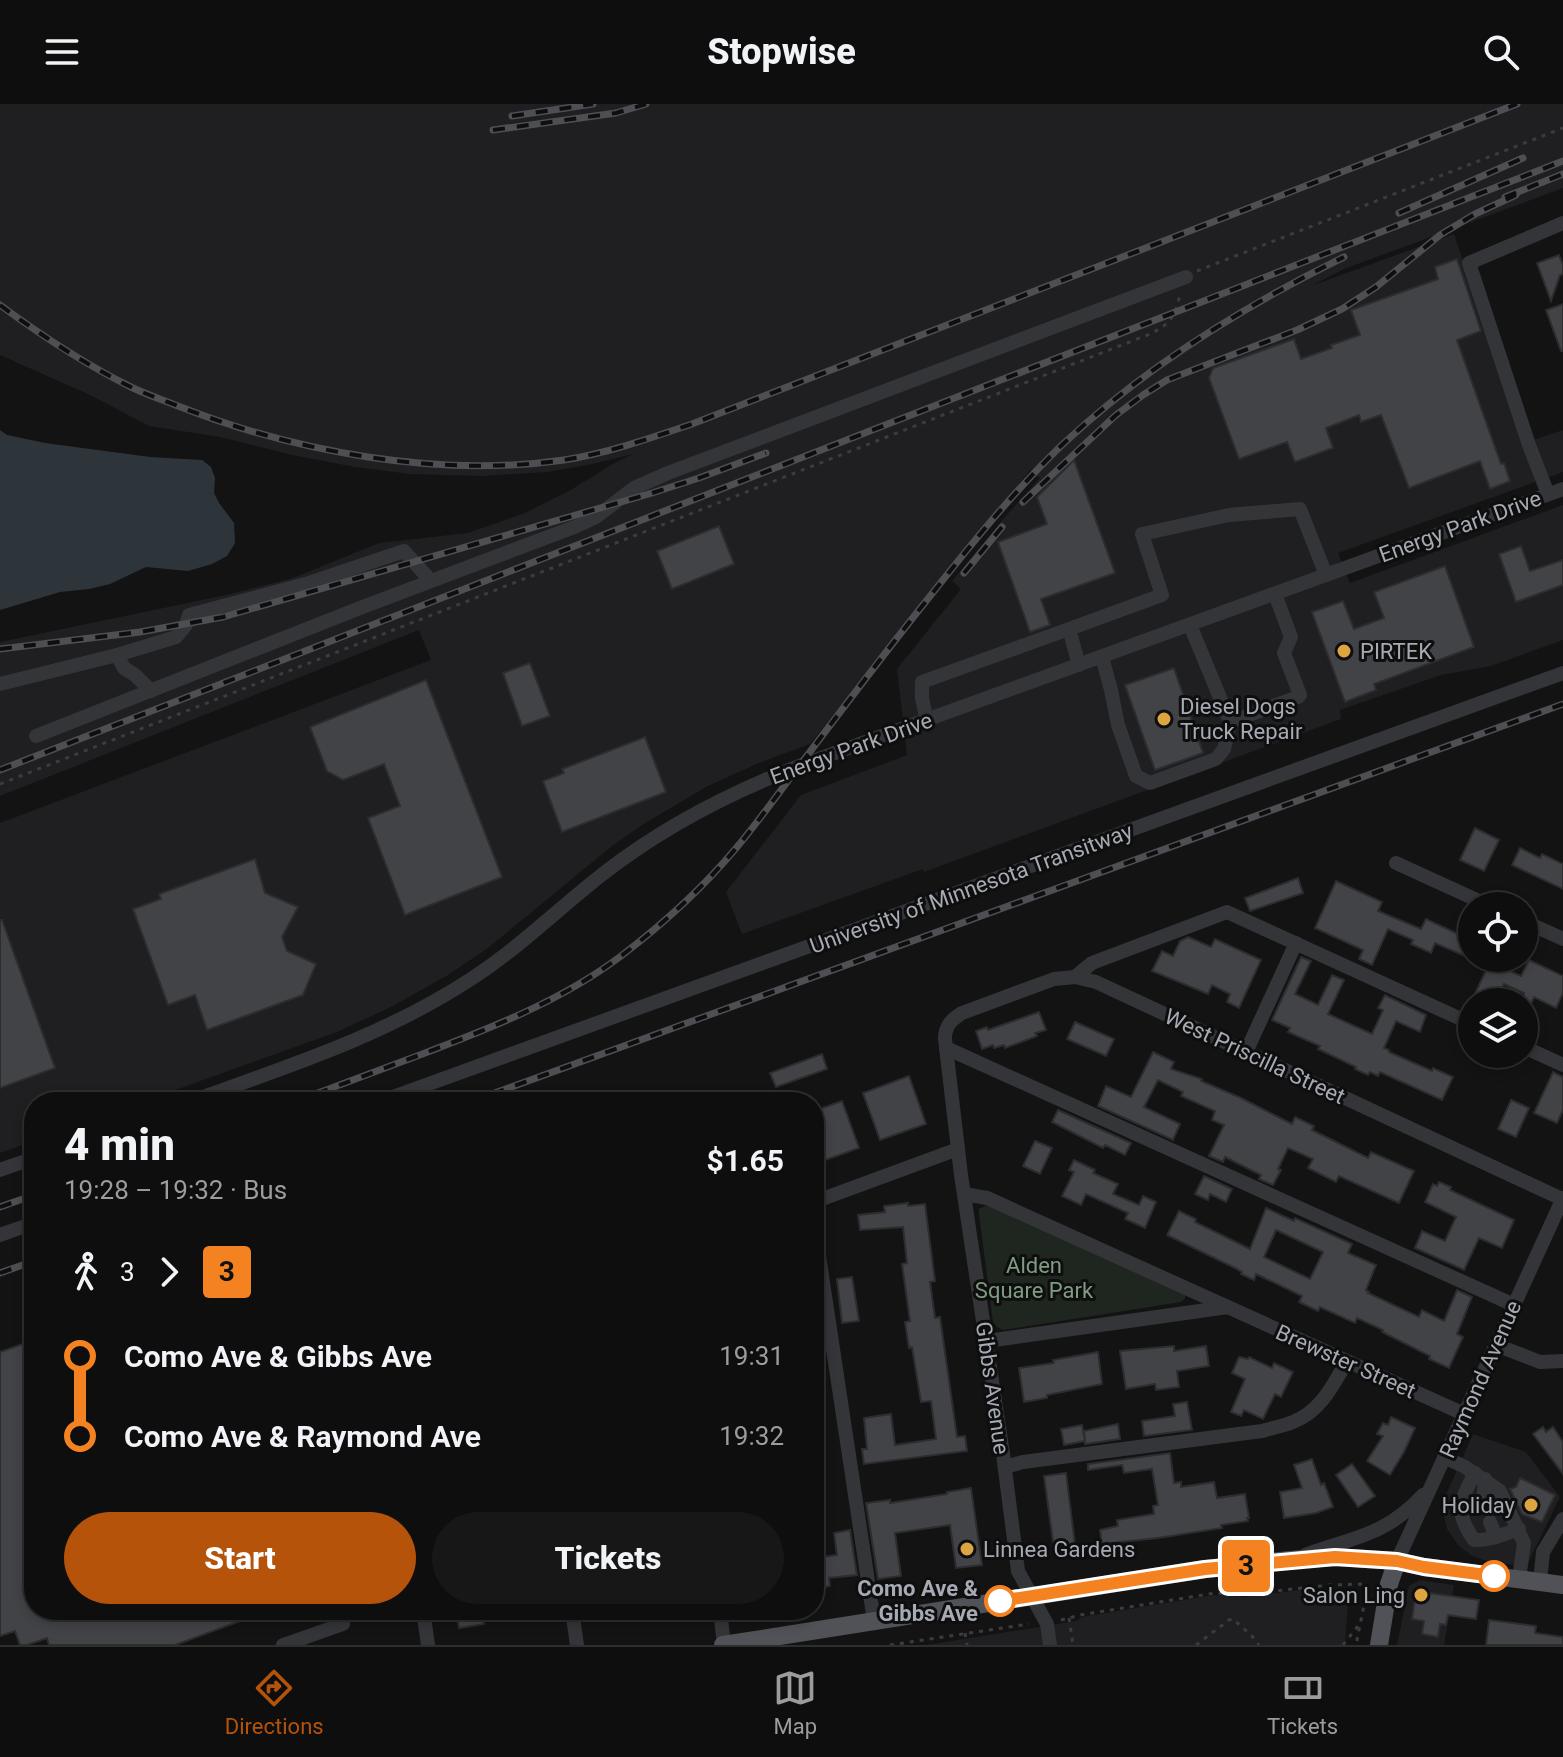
<!DOCTYPE html>
<html lang="en">
<head>
<meta charset="utf-8">
<style>
	:root { --surface:#0e0e0f; --page:#171718; --text:#f1f3f6; --muted:#9b9c9e; --line:#2e2e2f; --accent:#b45309 }
	body { margin:0; font-family:Roboto,sans-serif; background:var(--page); color:var(--text); height:100vh; display:flex; flex-direction:column; font-size:30px; white-space:nowrap }
	* { box-sizing:border-box; margin:0 }
	p { font-size:26px; color:var(--muted) }
	.icon { flex:none; width:44px; height:44px; fill:none; stroke:currentColor; stroke-width:2; stroke-linecap:round; stroke-linejoin:round }
	.map { position:relative; flex:1; overflow:hidden }
	.side { position:absolute; left:24px; top:988px; width:800px; height:528px; display:flex; flex-direction:column; background:var(--surface); border-radius:32px; box-shadow:0 4px 12px #0003,0 0 0 2px var(--line) }
	.side>* { flex:none }
	.badge { padding:0 16px; border-radius:6px; font-size:28px; line-height:52px }
	.buttons { position:absolute; left:1458px; top:788px; display:grid; gap:16px }
	.buttons a { display:grid; place-items:center; width:80px; height:80px; border-radius:50%; background:var(--surface); box-shadow:0 4px 12px #0003,0 0 0 2px var(--line); font-size:40px }
	.map>.badge { position:absolute; translate:-50% -50%; box-shadow:0 0 0 4px #fff }
	.legs { display:flex; align-items:center; gap:12px; height:88px; padding:0 40px; font-size:26px }
	.legs p { margin-inline-start:auto }
	.summary { display:flex; align-items:center; justify-content:space-between; height:136px; padding:0 40px }
	h1 { font-size:44px; font-weight:800; line-height:60px }
	.primary-button { display:flex; gap:16px; margin-top:auto; padding:16px 40px }
	.primary-button a { flex:1; height:92px; border-radius:48px; background:var(--accent); color:#fff; font-size:32px; font-weight:800; line-height:92px; text-align:center }
	.primary-button a+a { background:var(--page); color:var(--text) }
	ul { padding:0 40px; list-style:none }
	li { display:flex; align-items:center; gap:28px; height:80px; font-size:30px }
	li i { display:grid; place-items:center; width:12px; height:100%; margin:0 10px; background:currentColor }
	li i::after { content:''; width:20px; height:20px; margin:-10px; border:6px solid; border-radius:50%; background:var(--surface) }
	li p { margin-inline-start:auto }
	li:first-child i { background:linear-gradient(#0000 50%,currentColor 0) }
	li:last-child i { background:linear-gradient(currentColor 50%,#0000 0) }
	header { display:flex; justify-content:space-between; align-items:center; height:104px; padding:0 40px; background:var(--surface); font-size:36px; font-weight:800 }
	.menu { display:flex; justify-content:space-around; align-items:center; height:112px; border-top:2px solid var(--line); background:var(--surface); font-size:22px; color:var(--muted) }
	.menu a { display:grid; justify-items:center; gap:4px }
	.menu .on { color:var(--accent) }
	.map>svg:first-child { display:block }
	.built { fill:#1f1f21 }
	.green { fill:#1f2620 }
	.water { fill:#2d353b }
	.building { fill:#424347; stroke:#2d2d30; stroke-width:2; fill-rule:evenodd }
	.lines { fill:none; stroke-linecap:round; stroke-linejoin:round }
	.path { stroke:#3a3c3f; stroke-width:3; stroke-dasharray:4 6; stroke-linecap:butt }
	.minor { stroke:#343538; stroke-width:14 }
	.major { stroke:#505257; stroke-width:18 }
	.rail-casing { stroke:#4d4f53; stroke-width:7 }
	.rail { stroke:#0e0e0f; stroke-width:4; stroke-dasharray:12; stroke-linecap:butt }
	.line-1-casing { stroke:#fff; stroke-width:18 }
	.line-1 { stroke:#f58220; stroke-width:12 }
	.poi-dot { fill:#dca542; stroke:#0e0e0f; stroke-width:3 }
	.stop-1-dot { fill:#fff; stroke:#f58220; stroke-width:4 }
	.labels { text-anchor:middle; stroke-width:6; stroke-linejoin:round; paint-order:stroke }
	.street-label { font-size:22px; fill:#a6aab3; stroke:#0e0e0f }
	.poi-label { font-size:22px; fill:#a6aab3; stroke:#0e0e0f; text-anchor:start }
	.park-label { font-size:22px; fill:#7f9c80; stroke:#0e0e0f }
	.stop-label { font-size:22px; font-weight:bold; fill:#a6aab3; stroke:#0e0e0f; text-anchor:end }
</style>
</head>
<body>
<header><svg class="icon" aria-label="menu" viewBox="0 0 24 24"><path d="M4 6h16M4 12h16M4 18h16"/></svg>Stopwise<svg class="icon" aria-label="search" viewBox="0 0 24 24"><circle cx="10" cy="10" r="6"/><path d="M15 15l6 6"/></svg></header>
<div class="map">
<svg width="1563" height="1541" viewBox="0 0 1563 1541">
	<rect width="100%" height="100%" fill="#131314"/>
	<!-- built -->
	<g class="built">
		<polygon points="0,0 1563,0 1563,84 1344,165 1311,182 1454,130 1524,339 1563,326 1563,368 1338,449 1350,479 1563,401 1563,536 1491,562 1441,571 1340,606 1341,615 924,768 923,765 742,830 726,788 801,691 907,651 897,565 961,485 952,477 1004,414 1040,374 1030,366 810,640 761,658 706,683 642,721 612,742 488,844 448,871 391,903 337,928 142,998 34,998 34,1037 0,1049 0,719 431,556 419,526 0,692 0,538 226,491 293,474 379,439 468,429 525,409 569,387 611,361 633,350 588,361 547,368 482,372 410,370 355,363 292,351 220,333 149,322 90,291 0,251"/>
		<polygon points="1473,1330 1526,1348 1560,1393 1526,1463 1483,1456 1471,1451 1458,1441 1447,1425 1444,1412 1445,1393"/>
		<polygon points="1420,1476 1454,1481 1444,1541 1397,1541 1409,1482"/>
		<polygon points="1308,1485 1343,1485 1349,1488 1345,1541 927,1541 1076,1517 1082,1513 1214,1491 1243,1493"/>
	</g>
	<!-- green -->
	<polygon class="green" points="985,1102 991,1103 1185,1191 1185,1194 1181,1198 1003,1226 997,1223 993,1218 979,1110 979,1105"/>
	<!-- water -->
	<polygon class="water" points="0,326 7,331 45,339 150,353 202,356 211,363 215,374 214,389 219,399 234,419 235,439 227,452 212,460 188,467 146,463 110,480 89,485 60,488 0,506"/>
	<!-- building -->
	<g class="building">
		<polygon points="1559,151 1563,161 1563,170 1560,171 1551,197 1537,159"/>
		<polygon points="1457,155 1481,227 1457,236 1501,360 1504,359 1510,377 1490,385 1480,357 1409,384 1381,311 1361,318 1359,311 1326,324 1333,344 1295,358 1287,338 1239,355 1209,274 1213,264 1294,235 1301,255 1332,244 1331,241 1360,231 1351,206 1438,175 1435,163"/>
		<polygon points="1563,200 1563,247 1561,247 1546,206"/>
		<polygon points="1074,356 1115,469 1041,495 1050,521 1030,528 998,438 1047,420 1037,393"/>
		<polygon points="719,422 734,460 672,485 657,447"/>
		<polygon points="1521,442 1530,467 1563,456 1563,481 1516,498 1499,450"/>
		<polygon points="1445,462 1474,543 1374,580 1376,586 1345,598 1312,508 1343,497 1354,525 1384,514 1374,488"/>
		<polygon points="530,559 550,612 522,622 503,569"/>
		<polygon points="1174,564 1203,649 1155,666 1125,581"/>
		<polygon points="426,576 502,773 405,811 368,714 400,702 384,660 343,676 327,667 310,623"/>
		<polygon points="645,633 666,688 562,728 543,677 564,669 562,665"/>
		<polygon points="1475,724 1499,736 1484,767 1460,756"/>
		<polygon points="1520,744 1540,754 1542,750 1563,760 1563,785 1512,761"/>
		<polygon points="255,755 265,789 298,803 282,833 287,847 316,860 303,891 207,926 195,891 168,901 133,805 161,795 159,790"/>
		<polygon points="1298,774 1303,789 1250,807 1245,794"/>
		<polygon points="1336,777 1382,798 1378,807 1421,825 1426,815 1458,830 1459,826 1472,832 1472,855 1435,839 1431,849 1411,840 1413,836 1388,825 1372,861 1359,855 1363,846 1315,824"/>
		<polygon points="0,816 2,816 55,964 0,984"/>
		<polygon points="1188,833 1211,843 1215,835 1261,856 1239,904 1227,898 1230,890 1212,881 1208,890 1152,867 1162,847 1173,852 1180,837"/>
		<polygon points="1301,853 1311,857 1295,890 1318,901 1332,871 1344,876 1328,910 1372,930 1383,906 1378,904 1385,891 1426,911 1420,928 1396,917 1384,944 1389,946 1389,948 1432,967 1433,964 1453,973 1442,996 1380,968 1378,972 1370,968 1368,971 1355,965 1356,963 1318,945 1320,942 1288,928 1290,924 1272,916"/>
		<polygon points="1529,856 1563,872 1563,889 1556,904 1534,893 1524,915 1524,889 1504,880 1496,898 1471,898 1490,858 1521,872"/>
		<polygon points="1039,908 1046,926 1035,929 1037,932 1005,944 1004,941 994,944 993,941 982,945 976,927 987,923 988,926"/>
		<polygon points="1075,918 1114,935 1106,952 1067,935"/>
		<polygon points="1153,948 1174,958 1171,965 1202,975 1201,977 1241,994 1292,1020 1295,1013 1314,1022 1312,1026 1368,1054 1371,1048 1414,1067 1399,1099 1339,1072 1336,1078 1308,1064 1313,1055 1288,1044 1278,1065 1281,1066 1273,1081 1259,1075 1261,1071 1225,1053 1223,1058 1209,1052 1224,1021 1212,1016 1215,1007 1181,992 1183,988 1158,976 1144,1003 1180,1020 1173,1036 1098,1002 1106,982 1131,993"/>
		<polygon points="822,950 827,965 776,983 770,969"/>
		<polygon points="1553,968 1563,973 1563,1006 1557,1019 1534,1009"/>
		<polygon points="909,972 926,1020 880,1036 863,989"/>
		<polygon points="1511,996 1529,1004 1516,1033 1498,1025"/>
		<polygon points="842,997 859,1044 814,1060 814,1007"/>
		<polygon points="1058,1006 1131,1039 1125,1051 1105,1041 1103,1044 1052,1018"/>
		<polygon points="1035,1037 1052,1044 1040,1070 1023,1062"/>
		<polygon points="1074,1056 1095,1066 1093,1069 1118,1080 1113,1090 1139,1101 1143,1092 1156,1098 1145,1124 1125,1115 1128,1109 1086,1090 1081,1101 1062,1092 1074,1068 1069,1066"/>
		<polygon points="1204,1072 1232,1085 1226,1098 1210,1090 1208,1096 1195,1090"/>
		<polygon points="1439,1078 1451,1083 1450,1086 1514,1116 1502,1144 1479,1134 1464,1166 1415,1144 1422,1127 1445,1137 1456,1113 1425,1098 1433,1080 1437,1082"/>
		<polygon points="908,1099 908,1102 925,1100 935,1177 930,1178 935,1214 940,1213 957,1333 965,1332 967,1347 864,1360 862,1345 867,1345 864,1314 891,1310 895,1341 936,1335 931,1297 921,1298 912,1243 909,1244 905,1218 910,1217 902,1160 907,1159 903,1123 860,1126 858,1111 885,1108 884,1102"/>
		<path d="M1266,1104L1294,1117L1295,1114L1352,1140L1348,1149L1376,1161L1366,1186L1369,1188L1368,1189L1419,1213L1422,1206L1444,1217L1457,1186L1472,1193L1457,1230L1463,1233L1449,1264L1429,1255L1430,1252L1382,1228L1383,1226L1357,1214L1355,1219L1320,1203L1318,1207L1299,1198L1302,1192L1256,1170L1254,1176L1241,1170L1242,1168L1235,1164L1167,1131L1179,1107L1196,1115L1195,1118L1250,1145ZM1276,1126L1323,1148L1310,1175L1264,1153Z"/>
		<polygon points="852,1173 859,1217 842,1219 837,1175"/>
		<polygon points="34,1236 34,1506 267,1506 267,1507 175,1541 49,1541 47,1534 27,1541 20,1541 15,1527 0,1532 0,1248"/>
		<polygon points="1174,1242 1174,1247 1206,1242 1209,1262 1177,1267 1179,1283 1156,1286 1155,1280 1126,1285 1120,1247"/>
		<polygon points="1098,1248 1102,1280 1047,1291 1047,1294 1024,1298 1019,1264 1054,1259 1053,1256"/>
		<polygon points="1239,1253 1248,1255 1249,1253 1272,1264 1274,1259 1293,1268 1281,1293 1275,1290 1263,1315 1244,1306 1241,1312 1231,1308 1245,1275 1232,1269"/>
		<polygon points="1187,1298 1192,1326 1144,1332 1142,1317 1175,1312 1173,1300"/>
		<polygon points="1391,1313 1415,1324 1404,1348 1390,1371 1367,1357 1383,1332 1377,1330 1383,1319 1388,1321"/>
		<polygon points="1118,1320 1120,1335 1085,1340 1084,1327"/>
		<polygon points="1082,1321 1085,1337 1064,1341 1061,1325"/>
		<polygon points="1543,1323 1546,1328 1553,1323 1563,1338 1563,1370 1533,1330"/>
		<polygon points="1170,1349 1174,1379 1181,1378 1181,1383 1214,1378 1217,1394 1245,1390 1249,1414 1247,1414 1248,1417 1221,1421 1222,1424 1158,1434 1102,1440 1100,1426 1118,1422 1117,1416 1154,1410 1153,1402 1158,1401 1152,1365 1124,1369 1122,1361 1088,1366 1088,1360"/>
		<polygon points="1312,1355 1321,1381 1324,1379 1333,1403 1316,1409 1284,1414 1280,1388 1302,1384 1294,1361"/>
		<polygon points="1352,1360 1375,1392 1358,1403 1336,1371"/>
		<polygon points="1066,1369 1076,1449 1055,1452 1044,1372"/>
		<polygon points="1520,1374 1555,1391 1542,1418 1522,1410 1510,1385 1516,1383"/>
		<polygon points="971,1384 982,1461 956,1464 950,1421 895,1429 901,1472 878,1475 866,1399 890,1396 890,1399 947,1390 947,1388"/>
		<polygon points="850,1426 857,1471 829,1474 830,1482 814,1485 814,1454 837,1451 834,1429"/>
		<polygon points="1416,1487 1479,1496 1476,1515 1448,1511 1446,1521 1440,1520 1438,1533 1422,1530 1424,1517 1412,1515"/>
		<polygon points="456,1506 482,1506 484,1520 459,1524"/>
		<polygon points="1489,1516 1536,1522 1535,1529 1563,1533 1563,1541 1486,1541"/>
	</g>
	<g class="lines">
		<!-- path -->
		<g class="path">
			<polyline points="1197,167 1563,24"/>
			<path d="M0,680L1150,230C1172,219 1174,213 1180,191"/>
			<polyline points="1069,1514 1073,1541"/>
			<polyline points="1061,1516 1080,1511 1215,1489 1238,1491 1330,1481 1364,1480 1365,1496 1356,1541"/>
			<polyline points="965,1529 967,1541"/>
			<polyline points="890,1541 1029,1520"/>
			<polyline points="1196,1541 1229,1516 1233,1515 1252,1532 1259,1541"/>
			<polyline points="1343,1541 1358,1522"/>
		</g>
		<!-- minor -->
		<g class="minor">
			<polyline points="1548,390 1529,341 1469,159 1563,119"/>
			<polyline points="1190,521 1230,618 1298,593 1300,591 1284,549 1291,533 1275,490"/>
			<polyline points="117,551 176,533 186,521 189,511 309,479 404,447 431,477"/>
			<polyline points="1102,553 1111,586 1118,621 1136,672 1150,679 1216,655 1224,645 1230,618"/>
			<polyline points="1079,561 1069,525 1162,491 1142,430 1229,411 1300,405 1326,471"/>
			<polyline points="0,580 117,551 124,564 135,571 151,587"/>
			<polyline points="927,617 922,594 922,578 1069,525"/>
			<polyline points="36,632 360,504 577,422 596,413 634,384 668,369 1186,173"/>
			<polyline points="1396,759 1490,802"/>
			<polyline points="1524,817 1563,835"/>
			<polyline points="1075,873 1092,859 1227,808 1472,920"/>
			<polyline points="1524,943 1563,961"/>
			<polyline points="946,944 1514,1201"/>
			<polyline points="1246,948 1296,839"/>
			<path d="M189,998C286,963 384,932 471,875C519,844 559,804 604,769C663,723 729,689 799,662L1563,385"/>
			<polyline points="379,998 1563,569"/>
			<polyline points="0,1066 34,1054"/>
			<polyline points="964,1090 987,1094 1464,1310"/>
			<polyline points="814,1098 958,1045"/>
			<polyline points="814,1119 874,1517"/>
			<polyline points="0,1131 34,1119"/>
			<polyline points="987,1237 1228,1203"/>
			<polyline points="1496,1241 1540,1258 1563,1257"/>
			<polyline points="1444,1353 1465,1363 1500,1387 1524,1439 1519,1475"/>
			<path d="M1005,1363L1023,1358L1262,1327C1272,1324 1283,1322 1293,1318C1321,1307 1333,1281 1347,1257"/>
			<path d="M1475,1369C1460,1397 1454,1408 1474,1436C1489,1437 1504,1430 1519,1425"/>
			<polyline points="1483,1398 1485,1375"/>
			<polyline points="1490,1418 1496,1433"/>
			<path d="M1305,1451C1354,1433 1385,1432 1423,1391"/>
			<polyline points="1397,1457 1563,1094"/>
			<polyline points="1540,1478 1543,1448 1563,1415"/>
			<polyline points="423,1506 428,1541"/>
			<polyline points="572,1506 577,1541"/>
			<polyline points="720,1506 724,1541"/>
			<polyline points="283,1541 343,1520"/>
			<path d="M1050,1541L1047,1520L1018,1467L1003,1350L961,1071L945,935C945,922 951,916 962,909L1054,875L1075,873L1096,878L1562,1095"/>
		</g>
		<!-- major -->
		<g class="major">
			<polyline points="723,1541 1205,1465 1290,1456 1335,1453 1397,1457 1424,1463 1563,1481"/>
			<polyline points="1379,1541 1389,1480 1397,1457"/>
		</g>
		<!-- rail casing -->
		<g class="rail-casing">
			<g id="rail">
				<polyline points="512,12 593,0"/>
				<polyline points="493,26 616,9 646,0"/>
				<polyline points="1505,93 1563,70"/>
				<polyline points="1399,109 1523,54"/>
				<path d="M0,201C42,232 86,261 133,284C148,291 163,296 178,302C295,348 439,374 564,356C608,349 651,334 692,320L1517,0"/>
				<polyline points="1023,398 1116,311 1143,291 1167,276 1297,226 1342,205 1376,183 1440,131 1475,110 1516,91"/>
				<polyline points="964,469 1002,423"/>
				<polyline points="0,545 140,528 223,513 652,389 699,374 766,349"/>
				<polyline points="0,666 1563,57"/>
				<path d="M294,998C335,983 376,967 417,952C488,925 560,898 621,852C663,820 703,784 737,743C759,717 779,688 800,661C843,604 886,547 931,491C972,439 1015,386 1063,340C1144,264 1244,202 1344,153"/>
				<polyline points="470,998 1563,600"/>
				<polyline points="0,1103 34,1091"/>
				<polyline points="0,1169 34,1157"/>
			</g>
		</g>
		<!-- rail -->
		<use href="#rail" class="rail"/>
	</g>
	<g class="lines">
		<!-- line-1 casing -->
		<g class="line-1-casing">
			<polyline id="line-1" points="1000,1497 1205,1465 1335,1453 1397,1457 1424,1463 1494,1472"/>
		</g>
		<!-- line-1 -->
		<use href="#line-1" class="line-1"/>
	</g>
	<!-- markers -->
	<g class="poi-dot">
		<circle cx="1344" cy="547" r="8"/>
		<circle cx="1164" cy="615" r="8"/>
		<circle cx="1531" cy="1401" r="8"/>
		<circle cx="967" cy="1445" r="8"/>
		<circle cx="1421" cy="1491" r="8"/>
	</g>
	<g class="stop-1-dot">
		<circle cx="1494" cy="1472" r="14"/>
		<circle cx="1000" cy="1497" r="14"/>
	</g>
	<g class="labels">
		<!-- street labels -->
		<g class="street-label">
			<text transform="translate(1460 422) rotate(-20)" y="8">Energy Park Drive</text>
			<text transform="translate(851 644) rotate(-20)" y="8">Energy Park Drive</text>
			<text transform="translate(971 784) rotate(-20)" y="8">University of Minnesota Transitway</text>
			<text transform="translate(1255 952) rotate(25)" y="8">West Priscilla Street</text>
			<text transform="translate(1346 1257) rotate(24)" y="8">Brewster Street</text>
			<text transform="translate(1480 1275) rotate(-66)" y="8">Raymond Avenue</text>
			<text transform="translate(993 1284) rotate(82)" y="8">Gibbs Avenue</text>
		</g>
		<!-- poi labels -->
		<g class="poi-label">
			<text x="1360" y="555">PIRTEK</text>
			<text x="1180" y="610">Diesel Dogs<tspan x="1180" dy="25">Truck Repair</tspan></text>
			<text x="1515" y="1409" text-anchor="end">Holiday</text>
			<text x="983" y="1453">Linnea Gardens</text>
			<text x="1405" y="1499" text-anchor="end">Salon Ling</text>
		</g>
		<!-- park labels -->
		<g class="park-label">
			<text x="1034" y="1169">Alden<tspan x="1034" dy="25">Square Park</tspan></text>
		</g>
		<!-- stop labels -->
		<g class="stop-label">
			<text x="978" y="1492">Como Ave &amp;<tspan x="978" dy="25">Gibbs Ave</tspan></text>
		</g>
	</g>
</svg>
<div class="buttons">
<a><svg class="icon" aria-label="locate" viewBox="0 0 24 24"><circle cx="12" cy="12" r="6"/><path d="M12 2v4M12 18v4M2 12h4M18 12h4"/></svg></a>
<a><svg class="icon" aria-label="layers" viewBox="0 0 24 24"><path d="M12 4l9 5-9 5-9-5zM3 14l9 5 9-5"/></svg></a>
</div>
<b class="badge" style="left:1246px;top:1462px;background:#f58220;color:#111">3</b>
<section class="side">
<div class="summary"><div><h1>4 min</h1><p>19:28 – 19:32 · Bus</p></div><b>$1.65</b></div>
<div class="legs"><svg class="icon" aria-label="walk" viewBox="0 0 24 24"><circle cx="13" cy="4" r="2"/><path d="M13 8l-2 6 4 7M11 14l-3 7M7 12l3-4h3l4 4"/></svg>3<svg class="icon" aria-label="forward" viewBox="0 0 24 24"><path d="M9 5l7 7-7 7"/></svg><b class="badge" style="background:#f58220;color:#111">3</b></div>
<ul>
<li><i style="color:#f58220"></i><b>Como Ave &amp; Gibbs Ave</b><p>19:31</p></li>
<li><i style="color:#f58220"></i><b>Como Ave &amp; Raymond Ave</b><p>19:32</p></li>
</ul>
<div class="primary-button"><a>Start</a><a>Tickets</a></div>
</section>
</div>
<nav class="menu">
<a class="on"><svg class="icon" aria-label="directions" viewBox="0 0 24 24"><path d="M12 3l9 9-9 9-9-9zM9 14v-3h6M13 9l2 2-2 2"/></svg>Directions</a>
<a><svg class="icon" aria-label="map" viewBox="0 0 24 24"><path d="M3 6l6-2 6 2 6-2v14l-6 2-6-2-6 2zM9 4v14M15 6v14"/></svg>Map</a>
<a><svg class="icon" aria-label="tickets" viewBox="0 0 24 24"><path d="M3 7h18v10H3zM15 7v10"/></svg>Tickets</a>
</nav>
</body>
</html>
